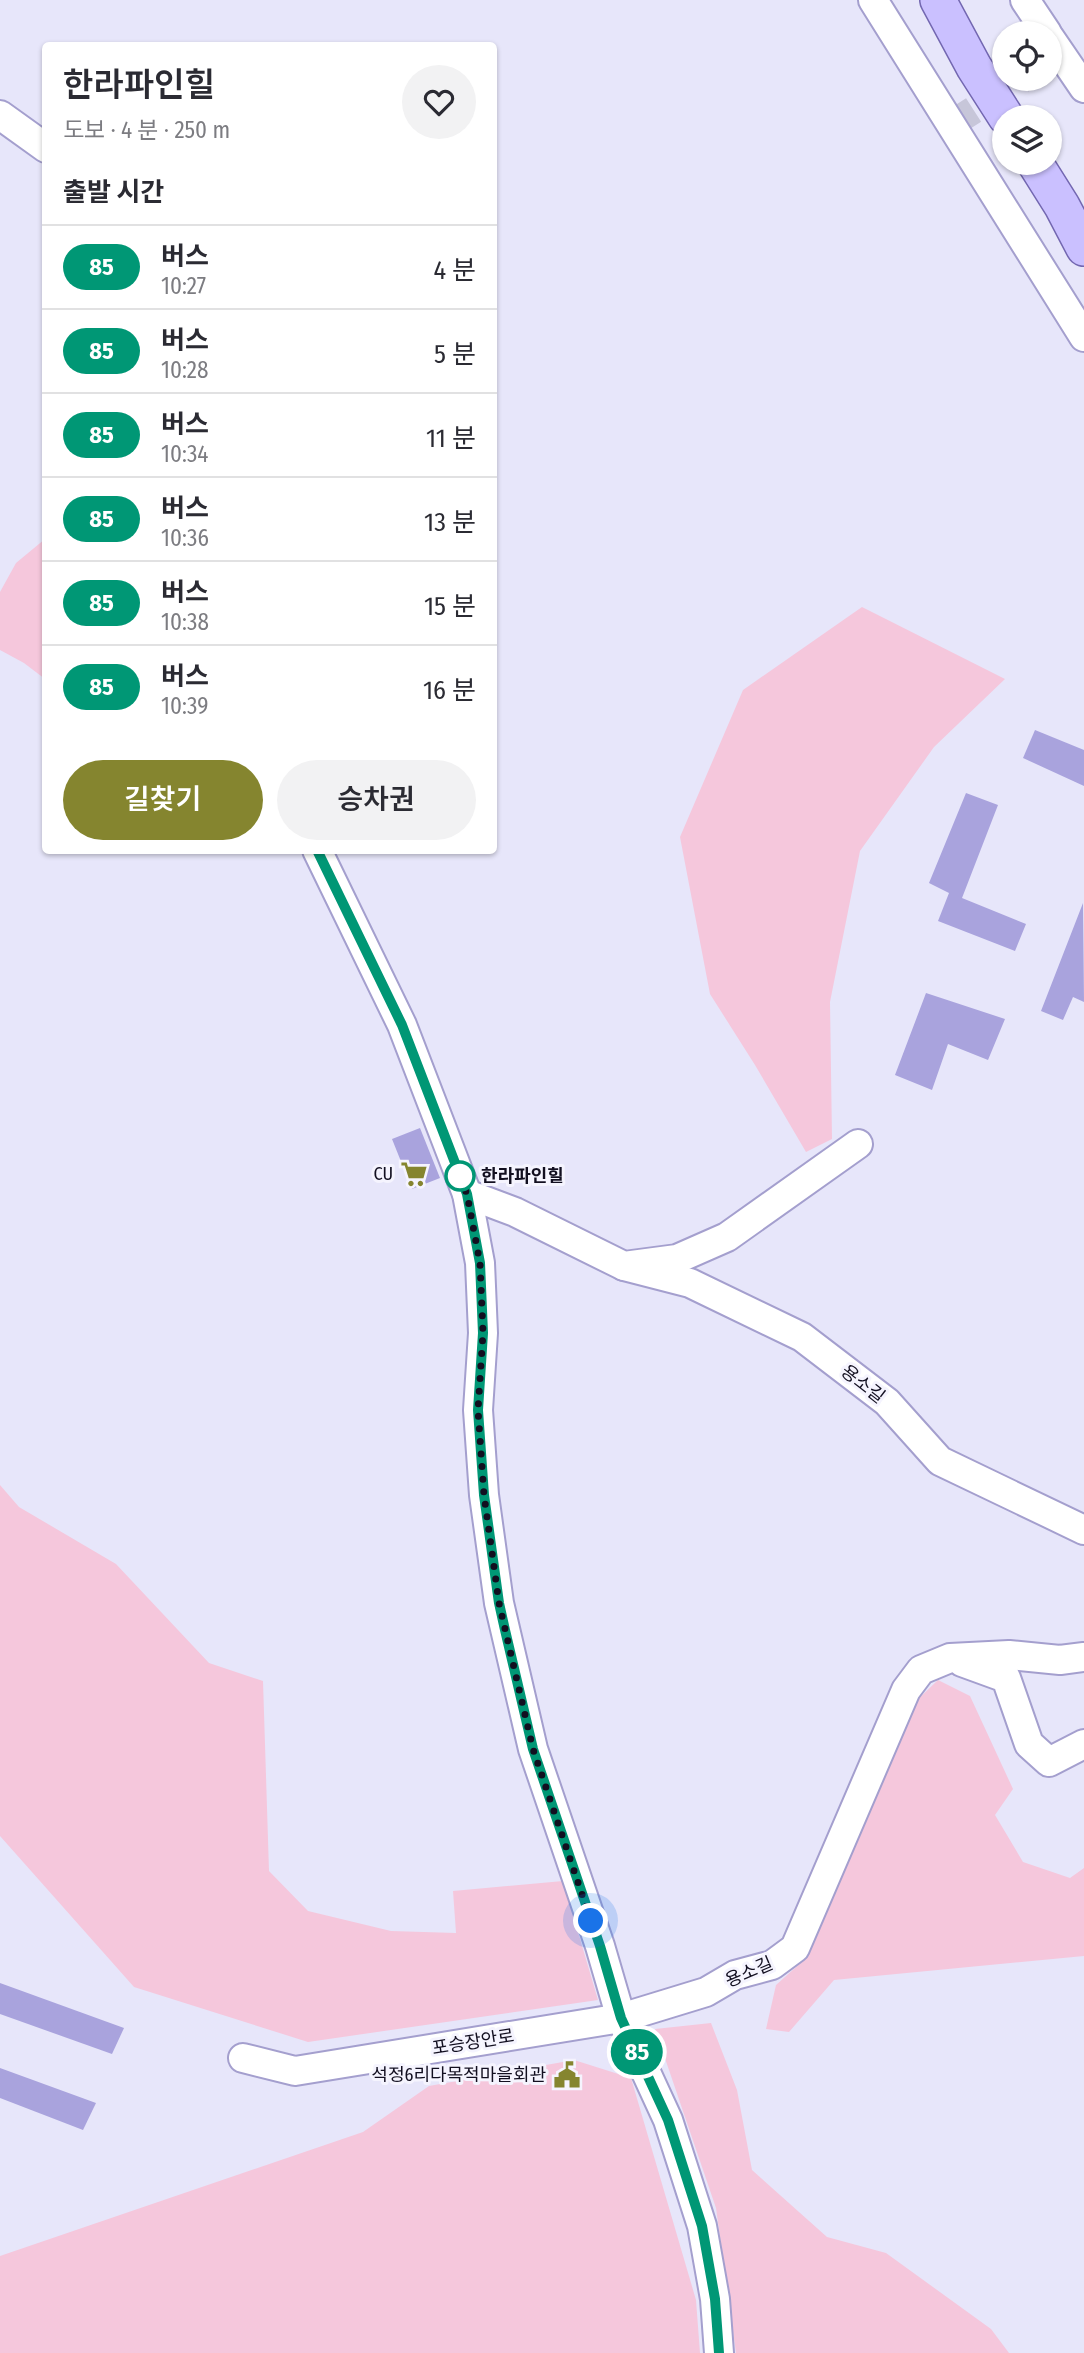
<!DOCTYPE html>
<html lang="ko">
<head>
<meta charset="utf-8">
<style>
	:root { --surface:#fff; --page:#f2f2f3; --text:#2b2b33; --muted:#7c7c81; --line:#e1e1e2; --accent:#85852f }
	body { margin:0; font-family:"Fira Sans Condensed","Noto Sans KR",sans-serif; background:var(--page); color:var(--text); height:100vh; display:flex; flex-direction:column; font-size:26px; white-space:nowrap }
	* { box-sizing:border-box; margin:0 }
	p { font-size:23px; color:var(--muted) }
	.icon { flex:none; width:38px; height:38px; fill:none; stroke:currentColor; stroke-width:2; stroke-linecap:round; stroke-linejoin:round }
	.map { position:relative; flex:1; overflow:hidden }
	.drawer { position:absolute; left:42px; top:42px; width:455px; height:812px; display:flex; flex-direction:column; background:var(--surface); border-radius:7px; box-shadow:0 2px 5px #0004 }
	.drawer>* { flex:none }
	.badge { padding:0 14px; border-radius:23px; font-size:24px; line-height:46px }
	.fabs { position:absolute; left:992px; top:21px; display:grid; gap:14px }
	.fabs a { display:grid; place-items:center; width:70px; height:70px; border-radius:50%; background:var(--surface); box-shadow:0 2px 5px #0004; font-size:35px }
	.you { position:absolute; width:35px; height:35px; margin:-18px; border:5px solid #fff; border-radius:50%; background:#1a73e8; box-shadow:0 0 0 10px #1a73e833 }
	.map>.badge { position:absolute; translate:-50% -50%; box-shadow:0 0 0 4px #fff }
	h2 { padding:0 21px; font-size:26px; line-height:63px }
	.round { display:grid; place-items:center; flex:none; width:74px; height:74px; border-radius:37px; background:var(--page) }
	.overview { display:flex; align-items:center; justify-content:space-between; height:119px; padding:0 21px }
	h1 { font-size:33px; font-weight:600; line-height:52px }
	.cta { display:flex; gap:14px; margin-top:auto; padding:14px 21px }
	.cta a { flex:1; height:80px; border-radius:42px; background:var(--accent); color:#fff; font-size:28px; font-weight:600; line-height:80px; text-align:center }
	.cta a+a { background:var(--page); color:var(--text) }
	ul { padding:0; list-style:none }
	li { display:flex; align-items:center; gap:21px; height:84px; padding:0 21px; border-top:2px solid var(--line) }
	li div { flex:1 }
	li b { display:block; font-size:26px }
	li em { font-style:normal }
	li .badge { min-width:77px; font-weight:700; text-align:center }
	.map>svg:first-child { display:block }
	.green { fill:#f5c7dc }
	.building { fill:#a9a3dd }
	.lines { fill:none; stroke-linecap:round; stroke-linejoin:round }
	.minor-tunnel { stroke:#c7c6d9; stroke-width:28; stroke-dasharray:28 14; stroke-linecap:butt }
	.minor-casing { stroke:#a49fce; stroke-width:32 }
	.major-casing { stroke:#7367b1; stroke-width:38 }
	.minor { stroke:#fff; stroke-width:28 }
	.major { stroke:#cac0ff; stroke-width:35 }
	.line-casing { stroke:#fff; stroke-width:16 }
	.line { stroke:#009775; stroke-width:10 }
	.walk { stroke:#120f20; stroke-width:7; stroke-dasharray:0 12.6 }
	.stop-dot { fill:#fff; stroke:#009775; stroke-width:3.5 }
	.labels { text-anchor:middle; stroke-width:6; stroke-linejoin:round; paint-order:stroke }
	.poi-label { font-size:18px; fill:#120f20; stroke:#f5f4fe; text-anchor:end }
	.stop-label { font-size:18px; font-weight:bold; fill:#120f20; stroke:#f5f4fe; text-anchor:start }
	.street-label { font-size:18px; fill:#120f20; stroke:#f5f4fe }
</style>
</head>
<body>
<div class="map">
<svg width="1084" height="2353" viewBox="0 0 1084 2353">
	<rect width="100%" height="100%" fill="#e7e6fa"/>
	<!-- green -->
	<g class="green">
		<polygon points="45,539 45,679 24,663 0,650 0,592 16,563"/>
		<polygon points="862,607 1005,679 934,747 860,851 830,1002 832,1139 806,1152 755,1065 710,994 680,837 743,690"/>
		<polygon points="0,1485 19,1507 116,1564 209,1663 263,1681 269,1871 308,1911 391,1931 456,1933 453,1891 563,1881 598,2000 308,2042 134,1987 0,1836"/>
		<polygon points="938,1680 970,1696 1013,1789 995,1815 1023,1862 1070,1878 1084,1868 1084,1956 834,1980 789,2032 766,2029 776,1985 804,1960 915,1702"/>
		<polygon points="711,2023 737,2090 752,2170 827,2237 886,2253 991,2329 1009,2353 736,2353 716,2208 655,2029"/>
		<polygon points="574,2060 631,2078 696,2300 700,2353 0,2353 0,2256 363,2132 429,2086"/>
	</g>
	<!-- building -->
	<g class="building">
		<polygon points="1035,730 1084,750 1084,786 1023,758"/>
		<polygon points="966,793 998,805 962,898 1026,924 1015,951 938,921 949,893 929,883"/>
		<polygon points="1083,903 1084,1002 1073,997 1063,1020 1041,1011"/>
		<polygon points="926,993 1005,1019 988,1060 948,1044 932,1090 895,1075"/>
		<polygon points="420,1128 440,1178 412,1189 392,1139"/>
		<polygon points="0,1983 124,2028 112,2054 0,2014"/>
		<polygon points="0,2068 96,2103 83,2130 0,2098"/>
	</g>
	<g class="lines">
		<!-- minor-tunnel -->
		<polyline class="minor-tunnel" points="950,125 1022,79"/>
		<!-- minor casing -->
		<g class="minor-casing">
			<g id="minor">
				<polyline points="873,0 1084,337"/>
				<polyline points="1025,0 1047,33"/>
				<polyline points="1050,38 1084,88"/>
				<polyline points="0,115 46,148"/>
				<polyline points="317,850 402,1025 467,1194 480,1263 483,1333 478,1410 484,1495 499,1603 533,1749 600,1946 621,2018 668,2120 702,2226 715,2299 719,2353"/>
				<polyline points="467,1194 515,1212 624,1266 677,1259 727,1237 858,1144"/>
				<polyline points="624,1266 690,1283 802,1337 887,1402 940,1461 1084,1530"/>
				<polyline points="962,1662 1006,1678 1029,1744 1049,1762 1084,1744"/>
				<polyline points="243,2058 295,2071 621,2018 706,1992 735,1975 772,1965 795,1948 906,1690 921,1670 950,1658 1009,1655 1060,1660 1084,1657"/>
			</g>
		</g>
		<!-- major casing -->
		<g class="major-casing">
			<g id="major">
				<polyline points="938,0 974,67 1006,117"/>
				<polyline points="1035,163 1062,206 1084,248"/>
			</g>
		</g>
		<!-- minor -->
		<use href="#minor" class="minor"/>
		<!-- major -->
		<use href="#major" class="major"/>
	</g>
	<g class="lines">
		<!-- line casing -->
		<g class="line-casing">
			<polyline id="line" points="317,850 402,1025 467,1194 480,1263 483,1333 478,1410 484,1495 499,1603 505,1630 533,1749 600,1946 621,2018 668,2120 702,2226 715,2299 719,2353"/>
		</g>
		<!-- line -->
		<use href="#line" class="line"/>
		<!-- walk -->
		<polyline class="walk" points="460,1176 458,1172 467,1194 480,1263 483,1333 478,1410 484,1495 499,1603 533,1749 591,1921"/>
	</g>
	<!-- icons -->
	<defs>
		<g id="supermarket-bare" transform="scale(2.1)"><path d="M-6-5.5h2.5l.6 2H6L4.5 2H-2.5L-4.4-4H-6ZM-1.5 3.2a1.3 1.3 0 1 0 .1 0ZM3 3.2a1.3 1.3 0 1 0 .1 0Z" fill="#85852f" stroke="#f5f4fe" stroke-width="2.5" paint-order="stroke"/></g>
		<g id="civic-bare" transform="scale(2.1)"><path d="M-.6-6.5H3V-4.5H.6V-3L4-1V1h2V6H-6V1h2V-1L-.6-3ZM-1.2 2.5V6h2.4V2.5Z" fill="#85852f" stroke="#f5f4fe" stroke-width="2.5" paint-order="stroke"/></g>
	</defs>
	<g fill-rule="evenodd">
		<use href="#supermarket-bare" x="414" y="1174"/>
		<use href="#civic-bare" x="567" y="2075"/>
	</g>
	<!-- markers -->
	<circle class="stop-dot" cx="460" cy="1176" r="14"/>
	<g class="labels">
		<!-- poi labels -->
		<g class="poi-label">
			<text x="393" y="1180">CU</text>
			<text x="546" y="2081">석정6리다목적마을회관</text>
		</g>
		<!-- stop labels -->
		<g class="stop-label">
			<text x="481" y="1182">한라파인힐</text>
		</g>
		<!-- street labels -->
		<g class="street-label">
			<text transform="translate(863 1384) rotate(38)" y="6">용소길</text>
			<text transform="translate(749 1972) rotate(-23)" y="6">용소길</text>
			<text transform="translate(473 2042) rotate(-9)" y="6">포승장안로</text>
		</g>
	</g>
</svg>
<div class="fabs">
<a><svg class="icon" aria-label="locate" viewBox="0 0 24 24"><circle cx="12" cy="12" r="6"/><path d="M12 2v4M12 18v4M2 12h4M18 12h4"/></svg></a>
<a><svg class="icon" aria-label="layers" viewBox="0 0 24 24"><path d="M12 4l9 5-9 5-9-5zM3 14l9 5 9-5"/></svg></a>
</div>
<div class="you" style="left:591px;top:1921px"></div>
<b class="badge" style="left:637px;top:2052px;background:#009775;color:#fff">85</b>
<section class="drawer">
<div class="overview"><div><h1>한라파인힐</h1><p>도보 · 4 분 · 250 m</p></div><a class="round"><svg class="icon" aria-label="heart" viewBox="0 0 24 24"><path d="M12 20l-8-8c-3-5 5-10 8-4 3-6 11-1 8 4z"/></svg></a></div>
<h2>출발 시간</h2>
<ul>
<li><span class="badge" style="background:#009775;color:#fff">85</span><div><b>버스</b><p>10:27</p></div><em>4 분</em></li>
<li><span class="badge" style="background:#009775;color:#fff">85</span><div><b>버스</b><p>10:28</p></div><em>5 분</em></li>
<li><span class="badge" style="background:#009775;color:#fff">85</span><div><b>버스</b><p>10:34</p></div><em>11 분</em></li>
<li><span class="badge" style="background:#009775;color:#fff">85</span><div><b>버스</b><p>10:36</p></div><em>13 분</em></li>
<li><span class="badge" style="background:#009775;color:#fff">85</span><div><b>버스</b><p>10:38</p></div><em>15 분</em></li>
<li><span class="badge" style="background:#009775;color:#fff">85</span><div><b>버스</b><p>10:39</p></div><em>16 분</em></li>
</ul>
<div class="cta"><a>길찾기</a><a>승차권</a></div>
</section>
</div>
</body>
</html>
